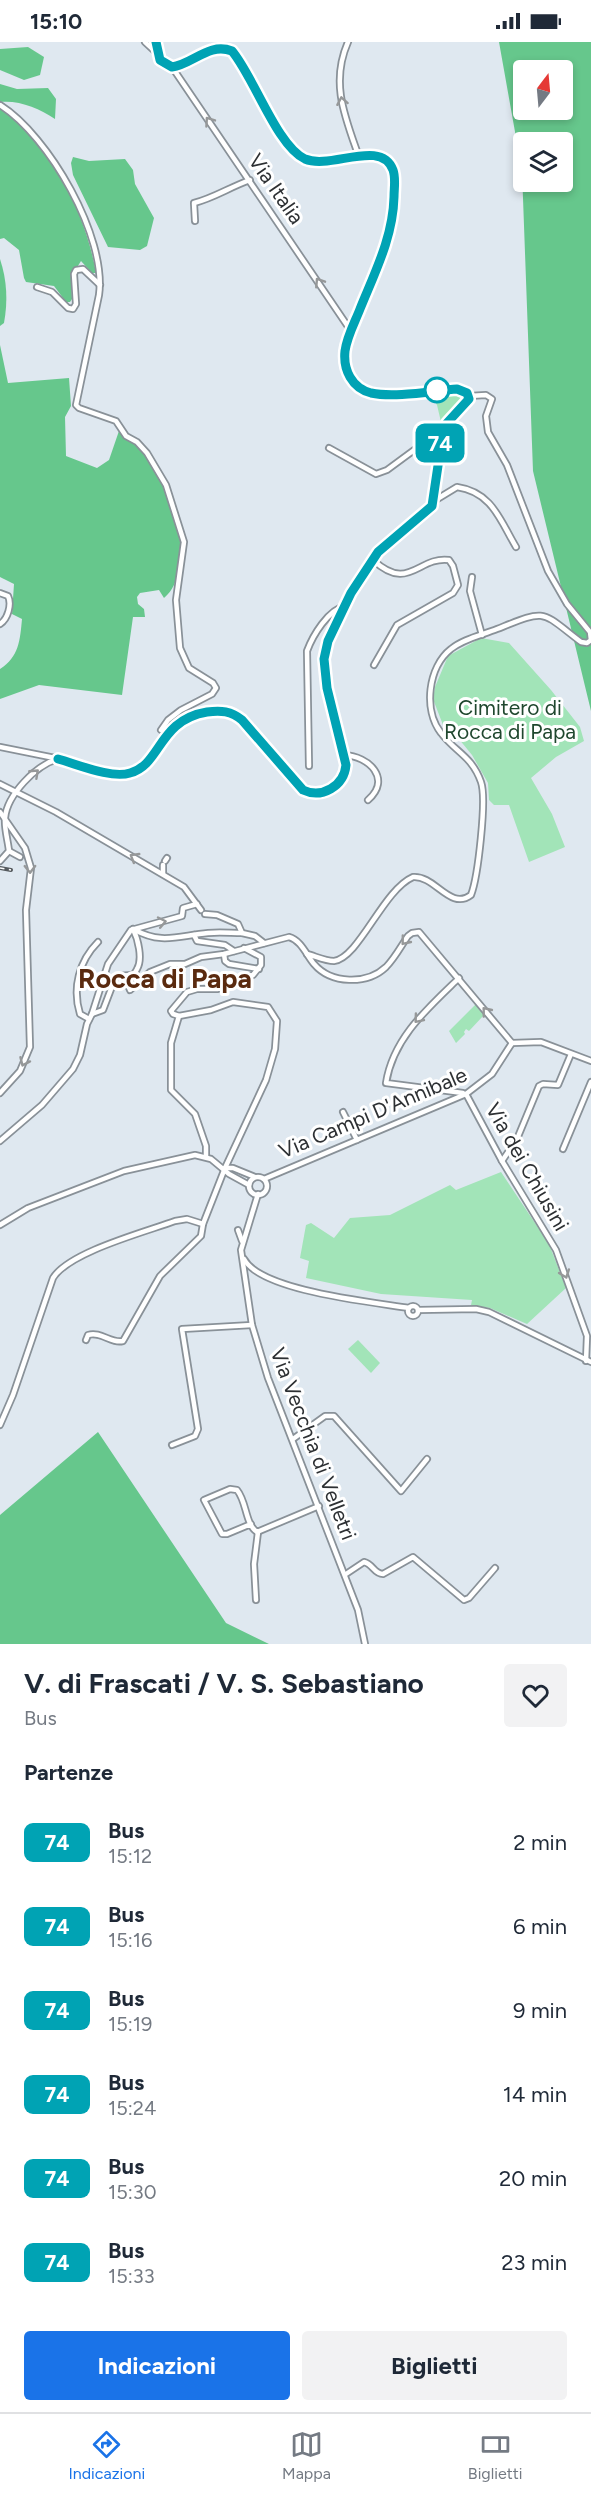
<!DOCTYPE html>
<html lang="it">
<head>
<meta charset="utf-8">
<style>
	:root { --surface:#fff; --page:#f2f2f3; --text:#1f2937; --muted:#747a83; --line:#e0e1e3; --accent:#1a73e8 }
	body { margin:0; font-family:Figtree,sans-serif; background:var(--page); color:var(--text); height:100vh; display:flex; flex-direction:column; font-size:22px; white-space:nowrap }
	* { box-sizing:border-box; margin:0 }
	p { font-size:20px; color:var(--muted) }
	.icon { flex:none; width:33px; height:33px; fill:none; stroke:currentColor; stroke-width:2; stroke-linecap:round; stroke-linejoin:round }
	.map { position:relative; height:1602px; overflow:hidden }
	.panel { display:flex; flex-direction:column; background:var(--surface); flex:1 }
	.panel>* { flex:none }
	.badge { padding:0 12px; border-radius:9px; font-size:21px; line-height:39px }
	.needle { width:39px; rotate:16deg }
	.buttons { position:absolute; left:513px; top:18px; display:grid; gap:12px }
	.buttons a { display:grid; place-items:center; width:60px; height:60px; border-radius:6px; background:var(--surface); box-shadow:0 3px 9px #0003; font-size:30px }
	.map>.badge { position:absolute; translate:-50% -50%; box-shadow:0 0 0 3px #fff }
	h2 { padding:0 24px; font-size:22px; line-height:54px }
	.round { display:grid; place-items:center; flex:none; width:63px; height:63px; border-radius:6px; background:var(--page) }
	.summary { display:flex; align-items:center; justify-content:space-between; height:102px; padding:0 24px }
	h1 { font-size:28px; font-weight:700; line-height:45px }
	.action { display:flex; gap:12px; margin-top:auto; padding:12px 24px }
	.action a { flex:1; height:69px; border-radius:6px; background:var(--accent); color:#fff; font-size:24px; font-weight:700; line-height:69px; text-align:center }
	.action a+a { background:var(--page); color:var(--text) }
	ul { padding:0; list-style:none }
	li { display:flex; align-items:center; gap:18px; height:84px; padding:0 24px }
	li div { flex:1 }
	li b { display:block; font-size:22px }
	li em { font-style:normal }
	li .badge { min-width:66px; font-weight:700; text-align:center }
	.status { display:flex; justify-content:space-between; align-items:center; height:42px; padding:0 30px; background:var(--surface); direction:ltr }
	.status svg { height:16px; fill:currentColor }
	.tab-bar { display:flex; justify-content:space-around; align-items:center; height:84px; border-top:2px solid var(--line); background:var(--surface); font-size:16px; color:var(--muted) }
	.tab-bar a { display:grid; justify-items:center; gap:3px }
	.tab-bar .active { color:var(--accent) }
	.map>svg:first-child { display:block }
	.green { fill:#a2e4b8 }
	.forest { fill:#66c78c; fill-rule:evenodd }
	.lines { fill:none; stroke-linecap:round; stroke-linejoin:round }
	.street-casing { stroke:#899198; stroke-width:8 }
	.secondary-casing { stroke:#899198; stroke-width:10 }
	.street { stroke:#fff; stroke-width:4.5 }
	.secondary { stroke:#fff; stroke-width:7 }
	.rail-casing { stroke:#565b5f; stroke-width:4 }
	.rail { stroke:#fff; stroke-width:1.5; stroke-dasharray:4.5; stroke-linecap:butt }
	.oneway { stroke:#969899 }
	.line-casing { stroke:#fff; stroke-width:14 }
	.line { stroke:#00a3b4; stroke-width:9 }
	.stop-dot { fill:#fff; stroke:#00a3b4; stroke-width:3 }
	.labels { text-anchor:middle; stroke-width:6; stroke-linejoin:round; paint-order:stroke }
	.street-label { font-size:21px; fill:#2d3033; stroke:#fff }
	.park-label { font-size:21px; fill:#1f472e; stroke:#fff }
	.district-label { font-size:27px; font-weight:bold; fill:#5a2a0f; stroke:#fff }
</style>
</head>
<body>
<div class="status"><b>15:10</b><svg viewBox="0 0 49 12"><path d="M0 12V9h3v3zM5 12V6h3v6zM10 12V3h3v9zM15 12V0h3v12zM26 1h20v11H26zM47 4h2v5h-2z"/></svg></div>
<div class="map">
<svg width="591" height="1602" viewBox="0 0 591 1602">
	<rect width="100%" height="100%" fill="#dfe8f0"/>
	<!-- green -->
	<g class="green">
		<polygon points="455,351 461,353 462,361 447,371 441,380 437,363 430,353"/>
		<polygon points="481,596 509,601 551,648 580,685 584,699 556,715 531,736 552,772 565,805 529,820 509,763 494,763 489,758 488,741 472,713 454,691 443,683 433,657 435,645 448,614"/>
		<polygon points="476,962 484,973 469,989 466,987 464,990 465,992 456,1001 449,989"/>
		<polygon points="501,1130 549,1202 566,1246 527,1282 490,1266 471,1263 472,1258 381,1252 306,1236 309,1219 300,1216 306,1183 311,1181 334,1196 350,1176 390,1173 450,1143 456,1148"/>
		<polygon points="358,1298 380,1321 371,1331 348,1307"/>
	</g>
	<!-- forest -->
	<g class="forest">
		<path d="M499,0H591V669L533,429L522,129ZM524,28H562V68H524ZM524,100H562V140H524Z"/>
		<polygon points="28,5 44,15 40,33 24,38 0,28 0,7"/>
		<path d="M0,42L17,47L48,46L56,57L55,77C39,66 19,58 0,60Z"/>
		<path d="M0,66C51,100 86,172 96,231H92L81,219L71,235L72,257L70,260H66L54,244L26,240L24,236L19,208L4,196L0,197Z"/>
		<polygon points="73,115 89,119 125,117 133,128 135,142 154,176 147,204 140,208 108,205 73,133 71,121"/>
		<path d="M0,217C7,238 8,259 4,281L0,284Z"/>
		<path d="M0,303L8,341L69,336L71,364L65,375L66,414L97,426L109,418L120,386C156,419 192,477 179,528C175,541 174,547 164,556L159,548L140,551L137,555L138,562L144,567L145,575H133L122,653L39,643L0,657V627C19,615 20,598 22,577L12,572L14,542L0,535Z"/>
		<polygon points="98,1390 226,1581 269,1602 0,1602 0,1473"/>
	</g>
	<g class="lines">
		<!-- street casing -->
		<g class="street-casing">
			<g id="street">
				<polyline points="145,0 158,12"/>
				<path d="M348,0C330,41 345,75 359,115"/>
				<polyline points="172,25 351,289"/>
				<path d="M0,63C49,94 107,195 99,253L76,363L79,366L116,379L126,394L137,400L147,411L166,443L184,500L176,558L180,606L189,626L213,641L216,646L212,652L181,668L168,678L161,688"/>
				<path d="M195,179L194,161C214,156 230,145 250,138"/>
				<polyline points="37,245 52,250 68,266 73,267 76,262 74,232 76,228 83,227 100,243"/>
				<polyline points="329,406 376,432 387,428 425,400 432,400 439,405"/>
				<path d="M434,459L457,445C492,450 500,478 516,505"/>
				<path d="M373,518C409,551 418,514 449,518L453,524L458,543L453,551L397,583L374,623"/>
				<polyline points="472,535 470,549 482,593"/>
				<path d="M0,551L8,554C12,562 8,577 0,582"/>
				<polyline points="0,705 55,716"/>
				<path d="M344,713C369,714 392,737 368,758"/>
				<path d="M309,724L307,609C313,593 328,568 345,564"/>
				<polyline points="0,742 56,770 184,845 201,868"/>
				<polyline points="0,770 25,806 31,826 26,868 30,1005 20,1029 0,1051"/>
				<polyline points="9,809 20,815"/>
				<path d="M0,819L9,809C8,799 4,786 5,776C7,753 36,723 58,717"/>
				<polyline points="165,819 167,816"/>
				<polyline points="163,832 163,823"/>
				<polyline points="205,872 217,873 238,882 242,891 255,894 264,901"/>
				<path d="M133,887C138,897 143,917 137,927C135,932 130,936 127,940L130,948L150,930L170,922H185L201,915L224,912L289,895C301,898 307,914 314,922C331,942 367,943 386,925C395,916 401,904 408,894L412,891L419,890L512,1001"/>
				<path d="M133,887C162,903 177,894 208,891C219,890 231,891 242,891"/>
				<polyline points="194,893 197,899 225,903 234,909"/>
				<polyline points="224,912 225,919 229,922 259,927"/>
				<path d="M307,912C315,914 325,919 334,919C359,916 383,848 413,835C435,833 450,869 471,853C478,835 487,757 481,740C472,714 455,710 441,691C423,668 428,625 451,607C463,597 482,593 497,587C548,567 539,568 581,600L587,601L591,598L590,590L567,562L548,529L507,423L488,390L486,374L492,357L486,353L469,354"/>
				<path d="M459,936C428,966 393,996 386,1041L463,1051"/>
				<polyline points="92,972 103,968 116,934 133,933"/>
				<path d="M89,977L80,972C72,946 79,919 98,900"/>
				<polyline points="512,1001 541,1000 591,1019"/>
				<polyline points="466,1052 502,1119 556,1208 587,1294 586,1319"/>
				<polyline points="343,1070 357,1098"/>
				<polyline points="0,1099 42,1063 73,1027 80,1013 87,982 92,972 108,922 131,888 182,874 183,866 197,862"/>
				<polyline points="563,1107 591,1040"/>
				<polyline points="206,1114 206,1104 195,1072 171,1048 171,1001 179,974 173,972 171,969 187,950 197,947 218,947 227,941 253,933 261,923 261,915 244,906"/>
				<polyline points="502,1119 517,1097 539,1044 543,1042 558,1043 571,1012"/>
				<polyline points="225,1126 233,1126 255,1135"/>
				<circle cx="258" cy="1144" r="9"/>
				<polyline points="264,1137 466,1052 492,1032 512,1001"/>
				<polyline points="258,1152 241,1208 252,1283 268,1336 358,1568 365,1602"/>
				<polyline points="0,1183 28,1166 124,1129 195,1113 211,1117 229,1132 249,1143"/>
				<polyline points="238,1188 242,1199"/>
				<path d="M244,1217C261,1249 372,1260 409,1266"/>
				<circle cx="413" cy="1269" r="5"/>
				<polyline points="418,1268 476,1267 489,1270 591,1320"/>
				<path d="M86,1298L88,1293C101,1289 111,1302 123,1299L160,1234L201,1194L203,1182L225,1126L266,1038L275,1007L277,979L268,965L233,960L211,968L179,974"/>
				<path d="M0,1383L13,1353L53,1236C69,1210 145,1190 175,1179L187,1177L203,1182"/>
				<polyline points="293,1397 325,1374 334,1374 401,1449 427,1417"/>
				<polyline points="172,1403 195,1394 198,1387 182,1287 252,1283"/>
				<path d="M251,1482L227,1492H222L204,1458L230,1447L237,1448C247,1460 245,1482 257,1490L319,1464"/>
				<path d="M346,1532L364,1520C373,1522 374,1532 383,1532L413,1515L464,1558L469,1556L495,1526"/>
				<polyline points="256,1558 254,1522 258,1490"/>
			</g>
		</g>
		<!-- secondary casing -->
		<g class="secondary-casing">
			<path id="secondary" d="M58,717C77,722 111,737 130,731C161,723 158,679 207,670C221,668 231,669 242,678L303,748C322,756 344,744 346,723L327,646L324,617L327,601L351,551L378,510L432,463L443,390L447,381L469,357L467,351L457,347C431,349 391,357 367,349C350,344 343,325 345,309C347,294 355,280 360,266C375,229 393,194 394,154C394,145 396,135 393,127C380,96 330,129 304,117C272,101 257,34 231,8L213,6L172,25L160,17L156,0"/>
		</g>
		<!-- street -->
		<use href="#street" class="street"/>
		<!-- secondary -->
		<use href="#secondary" class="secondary"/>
		<!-- rail casing -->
		<g class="rail-casing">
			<polyline id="rail" points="0,826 11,828"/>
		</g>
		<!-- rail -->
		<use href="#rail" class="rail"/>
	</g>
	<!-- one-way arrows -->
	<defs><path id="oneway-chevron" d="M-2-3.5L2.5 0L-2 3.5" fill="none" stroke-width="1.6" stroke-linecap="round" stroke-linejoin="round" transform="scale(1.5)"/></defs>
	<g class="oneway">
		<use href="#oneway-chevron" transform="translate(342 59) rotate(-100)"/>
		<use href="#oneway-chevron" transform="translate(209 79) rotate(-125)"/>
		<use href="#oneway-chevron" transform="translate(319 240) rotate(-123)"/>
		<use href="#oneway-chevron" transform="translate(35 731) rotate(-43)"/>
		<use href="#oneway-chevron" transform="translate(134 815) rotate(-149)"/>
		<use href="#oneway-chevron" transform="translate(30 827) rotate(89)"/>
		<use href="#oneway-chevron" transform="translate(162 880) rotate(-12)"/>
		<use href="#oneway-chevron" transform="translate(405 899) rotate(129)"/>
		<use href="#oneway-chevron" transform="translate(486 969) rotate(-129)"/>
		<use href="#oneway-chevron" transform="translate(418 977) rotate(130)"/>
		<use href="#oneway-chevron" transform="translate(24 1020) rotate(114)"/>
		<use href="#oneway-chevron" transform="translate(565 1232) rotate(70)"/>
	</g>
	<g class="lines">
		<!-- line casing -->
		<g class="line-casing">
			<path id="line" d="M58,717C77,722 111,737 130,731C161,723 158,678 207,670C221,668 231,669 242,678L303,748C322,757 344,744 346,723L327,646L324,617L328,599L351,551L378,510L432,464L443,390L447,381L469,357L467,351L457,347C432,349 395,356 371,351C352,346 343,328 345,309C347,294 355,280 360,267C375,230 393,195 394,155C394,146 396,136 393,128C381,96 331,128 305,117C277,104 254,35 232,9C209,0 193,22 172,25L160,18L156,0"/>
		</g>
		<!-- line -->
		<use href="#line" class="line"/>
	</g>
	<!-- markers -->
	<circle class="stop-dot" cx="437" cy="348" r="12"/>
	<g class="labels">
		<!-- street labels -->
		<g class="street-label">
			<text transform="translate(276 147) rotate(55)" y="7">Via Italia</text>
			<text transform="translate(373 1071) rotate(-23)" y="7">Via Campi D'Annibale</text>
			<text transform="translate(527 1125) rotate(60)" y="7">Via dei Chiusini</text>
			<text transform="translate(313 1402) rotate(69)" y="7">Via Vecchia di Velletri</text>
		</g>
		<!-- park labels -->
		<g class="park-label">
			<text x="510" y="673">Cimitero di<tspan x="510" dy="24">Rocca di Papa</tspan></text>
		</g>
		<!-- district labels -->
		<g class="district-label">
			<text x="165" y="946">Rocca di Papa</text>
		</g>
	</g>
</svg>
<div class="buttons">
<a><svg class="needle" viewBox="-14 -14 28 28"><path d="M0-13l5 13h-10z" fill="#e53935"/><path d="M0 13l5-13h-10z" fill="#747a83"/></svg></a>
<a><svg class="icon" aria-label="layers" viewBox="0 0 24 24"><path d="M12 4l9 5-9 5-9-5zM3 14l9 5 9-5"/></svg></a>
</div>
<b class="badge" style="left:440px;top:401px;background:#00a3b4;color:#fff">74</b>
</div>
<section class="panel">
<div class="summary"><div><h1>V. di Frascati / V. S. Sebastiano</h1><p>Bus</p></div><a class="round"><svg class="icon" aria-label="heart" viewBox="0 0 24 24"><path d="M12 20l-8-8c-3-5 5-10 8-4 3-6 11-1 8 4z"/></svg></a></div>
<h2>Partenze</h2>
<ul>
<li><span class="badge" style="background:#00a3b4;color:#fff">74</span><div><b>Bus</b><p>15:12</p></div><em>2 min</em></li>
<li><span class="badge" style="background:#00a3b4;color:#fff">74</span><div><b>Bus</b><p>15:16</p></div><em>6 min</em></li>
<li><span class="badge" style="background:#00a3b4;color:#fff">74</span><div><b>Bus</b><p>15:19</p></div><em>9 min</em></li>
<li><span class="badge" style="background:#00a3b4;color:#fff">74</span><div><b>Bus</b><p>15:24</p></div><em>14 min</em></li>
<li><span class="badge" style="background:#00a3b4;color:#fff">74</span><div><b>Bus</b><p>15:30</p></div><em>20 min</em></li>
<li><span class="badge" style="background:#00a3b4;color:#fff">74</span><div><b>Bus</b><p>15:33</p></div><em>23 min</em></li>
</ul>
<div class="action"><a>Indicazioni</a><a>Biglietti</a></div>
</section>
<nav class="tab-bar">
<a class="active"><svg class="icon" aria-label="directions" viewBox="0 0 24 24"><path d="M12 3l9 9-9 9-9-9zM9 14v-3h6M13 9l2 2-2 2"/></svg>Indicazioni</a>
<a><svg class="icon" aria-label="map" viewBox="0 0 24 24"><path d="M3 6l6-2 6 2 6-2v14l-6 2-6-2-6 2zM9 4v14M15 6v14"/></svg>Mappa</a>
<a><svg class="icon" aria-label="tickets" viewBox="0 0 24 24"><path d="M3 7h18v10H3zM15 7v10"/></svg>Biglietti</a>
</nav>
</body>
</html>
